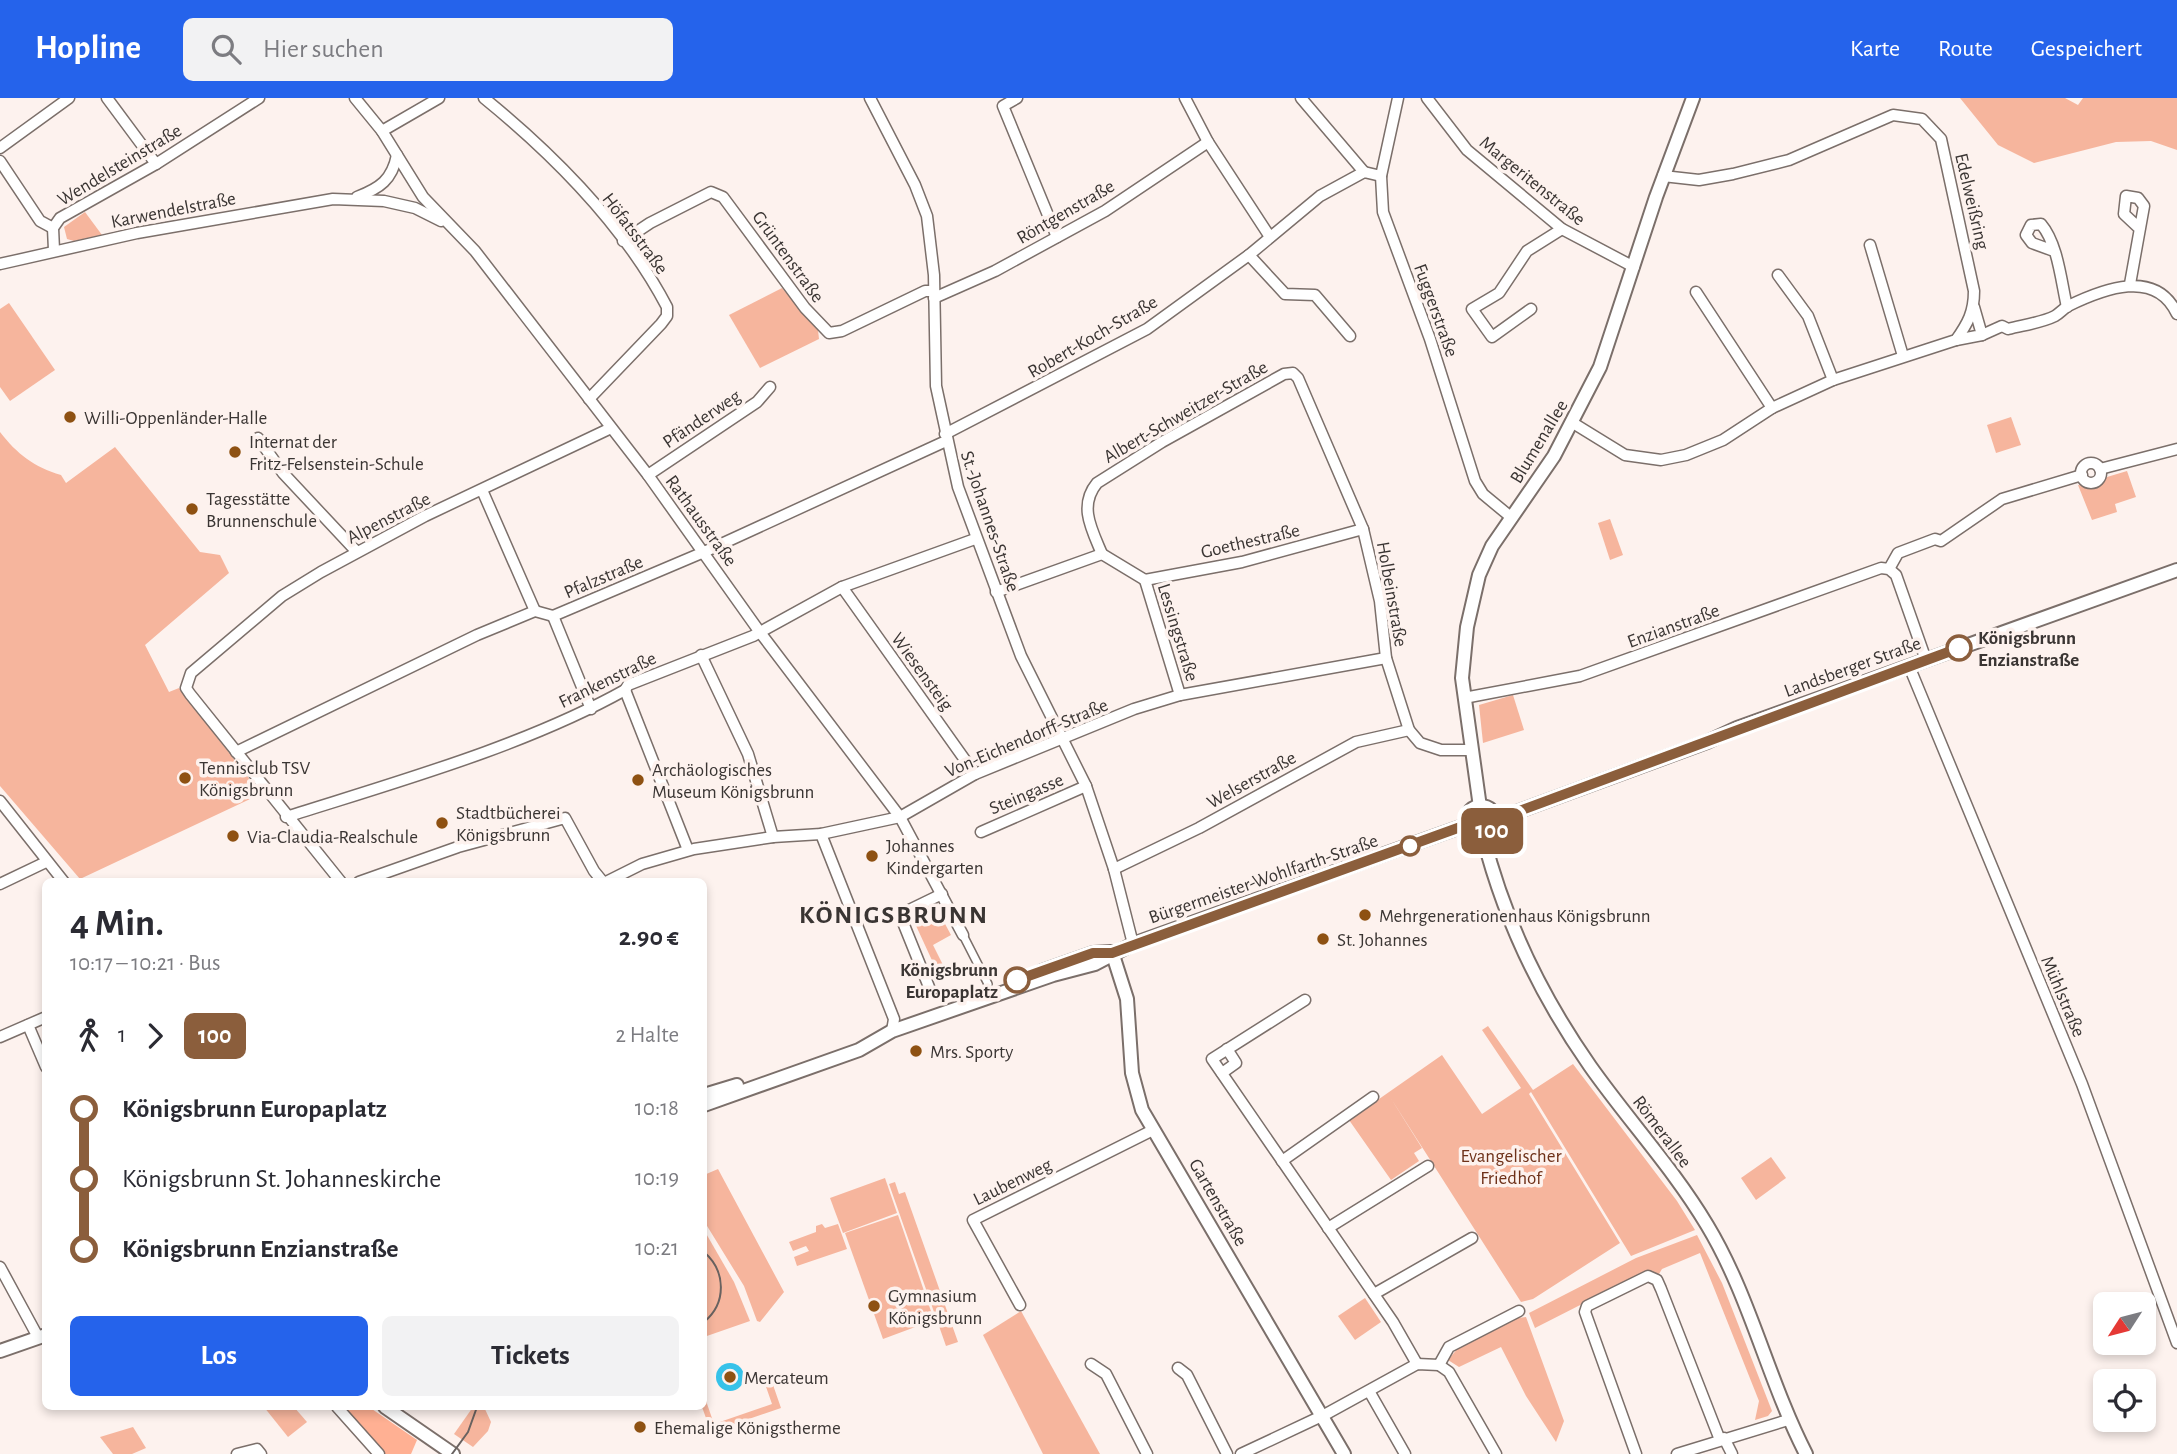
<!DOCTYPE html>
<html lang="de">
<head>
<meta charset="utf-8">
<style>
	:root { --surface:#fff; --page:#f2f2f3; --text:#2b2b33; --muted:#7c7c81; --accent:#2563eb }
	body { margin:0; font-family:"Alegreya Sans",sans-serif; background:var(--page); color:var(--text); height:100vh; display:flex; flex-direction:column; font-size:26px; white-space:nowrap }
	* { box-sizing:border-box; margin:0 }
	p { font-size:23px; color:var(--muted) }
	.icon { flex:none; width:38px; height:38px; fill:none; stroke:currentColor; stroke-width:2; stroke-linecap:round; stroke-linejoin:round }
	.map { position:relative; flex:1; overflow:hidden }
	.panel { position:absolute; left:42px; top:780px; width:665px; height:532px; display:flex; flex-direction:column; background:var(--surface); border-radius:10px; box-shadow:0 4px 10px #0003 }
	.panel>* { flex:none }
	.badge { padding:0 14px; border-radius:10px; font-size:24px; line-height:46px }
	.needle { width:46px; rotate:234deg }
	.fabs { position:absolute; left:2093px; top:1194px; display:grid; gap:14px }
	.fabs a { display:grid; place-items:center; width:63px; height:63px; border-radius:10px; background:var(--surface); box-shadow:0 4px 10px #0003; font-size:35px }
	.map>.badge { position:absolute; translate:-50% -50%; box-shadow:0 0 0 4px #fff }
	.legs { display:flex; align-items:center; gap:10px; height:77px; padding:0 28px; font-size:23px }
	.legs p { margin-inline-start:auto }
	.headline { display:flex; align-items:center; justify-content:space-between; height:119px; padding:0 28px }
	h1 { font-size:38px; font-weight:700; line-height:52px }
	.primary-button { display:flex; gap:14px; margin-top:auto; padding:14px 28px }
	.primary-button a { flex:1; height:80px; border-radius:10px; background:var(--accent); color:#fff; font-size:28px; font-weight:700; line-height:80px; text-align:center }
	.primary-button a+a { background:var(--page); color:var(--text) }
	ul { padding:0 28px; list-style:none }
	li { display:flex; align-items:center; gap:24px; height:70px; font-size:26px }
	li i { display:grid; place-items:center; width:10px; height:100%; margin:0 9px; background:currentColor }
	li i::after { content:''; width:18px; height:18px; margin:-9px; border:5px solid; border-radius:50%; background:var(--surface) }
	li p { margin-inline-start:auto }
	li:first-child i { background:linear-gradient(#0000 50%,currentColor 0) }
	li:last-child i { background:linear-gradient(currentColor 50%,#0000 0) }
	header { display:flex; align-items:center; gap:42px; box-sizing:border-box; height:98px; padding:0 35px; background:var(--accent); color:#fff }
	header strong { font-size:33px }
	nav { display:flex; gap:38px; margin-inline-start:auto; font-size:24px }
	.search { width:490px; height:63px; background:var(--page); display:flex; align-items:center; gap:18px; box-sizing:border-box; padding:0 24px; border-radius:10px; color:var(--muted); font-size:26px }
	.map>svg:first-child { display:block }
	.green { fill:#f6b59d }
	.forest { fill:#ffb093 }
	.water { fill:#37c2e9 }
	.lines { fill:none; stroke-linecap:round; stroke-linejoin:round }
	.pedestrian-casing { stroke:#7b6f6a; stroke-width:10 }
	.minor-casing { stroke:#7b6f6a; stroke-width:13 }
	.tertiary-casing { stroke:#7b6f6a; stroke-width:16 }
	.pedestrian { stroke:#fff; stroke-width:7 }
	.minor { stroke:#fff; stroke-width:10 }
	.tertiary { stroke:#fff; stroke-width:12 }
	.tram { stroke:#696260; stroke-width:2 }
	.line-1-casing { stroke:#fff; stroke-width:16 }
	.line-1 { stroke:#8b5e3c; stroke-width:10 }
	.poi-dot { fill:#8e5112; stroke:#fdf2ee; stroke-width:2.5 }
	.stop-1-dot { fill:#fff; stroke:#8b5e3c; stroke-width:3.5 }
	.labels { text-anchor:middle; stroke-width:7; stroke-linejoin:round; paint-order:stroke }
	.street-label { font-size:19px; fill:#3a3533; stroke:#fdf2ee }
	.poi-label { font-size:19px; fill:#3a3533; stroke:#fdf2ee; text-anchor:start }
	.stop-label { font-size:19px; font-weight:bold; fill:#3a3533; stroke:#fdf2ee; text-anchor:start }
	.park-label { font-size:19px; fill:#6e3119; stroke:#fdf2ee }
	.district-label { font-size:26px; font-weight:bold; letter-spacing:2px; fill:#3a3533; stroke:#fdf2ee }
</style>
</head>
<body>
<header>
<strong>Hopline</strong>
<div class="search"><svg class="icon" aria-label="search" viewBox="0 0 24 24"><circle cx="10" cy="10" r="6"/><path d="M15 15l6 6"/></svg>Hier suchen</div>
<nav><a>Karte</a><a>Route</a><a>Gespeichert</a></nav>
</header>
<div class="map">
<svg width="2177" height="1356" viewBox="0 0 2177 1356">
	<rect width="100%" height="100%" fill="#fdf2ee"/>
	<!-- green -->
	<g class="green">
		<polygon points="1960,0 2065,0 2078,7 2083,0 2177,0 2177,52 2151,43 2116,44 2034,65 1998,47"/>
		<polygon points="85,114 102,137 74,143 67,141 64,129"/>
		<polygon points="782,190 818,232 819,241 760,270 729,217"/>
		<polygon points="9,205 55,272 10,303 0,289 0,211"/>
		<polygon points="2011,319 2021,347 1996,355 1987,327"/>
		<path d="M0,334C17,356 34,369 61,377L66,385L115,349L200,454L220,457L229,475L145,547L169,594L179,590L261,696L80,781L0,688Z"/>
		<polygon points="2127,373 2136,399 2115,406 2117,414 2092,422 2078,387 2096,389 2107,379"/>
		<polygon points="1610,421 1623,457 1610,462 1598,425"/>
		<polygon points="1513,597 1524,632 1483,645 1479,607"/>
		<polygon points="917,811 921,818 937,811 951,837 933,847 943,867 936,871 912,819 906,825 907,819"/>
		<polygon points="1488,928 1533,992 1573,966 1677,1103 1695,1132 1631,1158 1531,994 1529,996 1620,1145 1533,1201 1521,1204 1390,999 1422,1050 1414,1055 1419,1063 1391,1082 1349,1022 1442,957 1482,1016 1521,990 1482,932"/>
		<polygon points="1771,1059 1786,1080 1756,1102 1741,1080"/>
		<polygon points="718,1071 784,1194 760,1224 757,1223 744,1188 704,1123 704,1077"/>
		<polygon points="885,1080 897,1115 843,1135 830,1100"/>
		<polygon points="895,1084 899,1096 905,1094 958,1244 946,1248 889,1086"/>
		<polygon points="898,1117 934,1222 883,1241 845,1135"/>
		<polygon points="822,1126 825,1130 838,1126 847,1151 797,1168 794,1159 809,1153 806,1148 793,1153 789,1144 816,1134 816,1128"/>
		<polygon points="704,1132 734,1184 750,1223 704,1239"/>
		<polygon points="1697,1137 1722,1185 1772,1313 1768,1318 1755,1322 1759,1303 1700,1155 1662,1171 1659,1176 1647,1173 1535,1230 1529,1215 1636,1160"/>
		<polygon points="1365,1200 1381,1224 1355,1242 1338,1218"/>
		<polygon points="1021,1213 1100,1356 1043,1356 983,1237"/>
		<polygon points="1526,1219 1564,1323 1556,1344 1526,1298 1501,1249 1459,1269 1448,1262 1458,1250 1518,1220"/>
		<polygon points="764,1283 772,1284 781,1310 711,1334 702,1309 704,1297 714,1326 772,1306"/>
		<polygon points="264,1309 294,1309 307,1324 288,1339"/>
		<polygon points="473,1309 484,1309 491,1324 488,1333 473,1349 454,1336"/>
		<polygon points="133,1329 146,1350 132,1356 113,1356 100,1339"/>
	</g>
	<!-- forest -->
	<polygon class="forest" points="342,1309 369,1309 417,1342 411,1356 383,1356"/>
	<!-- water -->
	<circle class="water" cx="730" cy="1279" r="14"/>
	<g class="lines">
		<!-- pedestrian casing -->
		<g class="pedestrian-casing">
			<polyline id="pedestrian" points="963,837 988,886"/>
		</g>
		<!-- minor casing -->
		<g class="minor-casing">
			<g id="minor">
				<polyline points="107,0 156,66"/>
				<polyline points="355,0 382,33 423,99 475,153 648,377 759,533 900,719 963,837"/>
				<path d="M484,0C554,57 625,129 667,209V218L661,226L589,301"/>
				<polyline points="870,0 915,87 927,118 934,177 936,288 958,389 1021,558 1086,688 1114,771 1133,846"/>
				<polyline points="1017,0 1003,8 1057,139"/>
				<polyline points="1185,0 1208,44 1270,139"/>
				<polyline points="1301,0 1364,74"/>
				<polyline points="1398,0 1381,78 1383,114 1430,241 1475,383 1483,396 1512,420"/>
				<polyline points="1427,0 1467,52 1562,131 1634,169"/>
				<polyline points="382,33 439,0"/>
				<polyline points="0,50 69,0"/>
				<polyline points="0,63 40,123 53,130"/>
				<path d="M357,99C380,90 392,82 397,57"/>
				<polyline points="623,143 650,125 711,94 723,99 805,210 829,235 842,233 925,193 934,193"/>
				<polyline points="1870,147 1903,258"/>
				<polyline points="54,152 53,130 60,120 156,66 259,0"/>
				<path d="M2054,153L2032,145L2026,137L2031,127L2041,126C2058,146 2061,183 2067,209"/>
				<polyline points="1249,157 1285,196 1315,197 1350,238"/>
				<polyline points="0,166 137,135 333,101 384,103 415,110 441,123"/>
				<polyline points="1778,177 1808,218 1833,282"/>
				<polyline points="2130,186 2144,108 2138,100 2126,98 2124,116 2140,131"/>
				<polyline points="1696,194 1772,310"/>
				<polyline points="934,200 995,173 1105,113 1208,44"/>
				<polyline points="1531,211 1492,239 1472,211 1499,195 1527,153 1562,131"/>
				<path d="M1982,237L2002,228L2008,231C2023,227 2041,225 2055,218C2060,215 2063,211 2068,208C2103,191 2156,170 2177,216"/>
				<polyline points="1956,242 1982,237 1974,209"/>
				<path d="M1573,325L1625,357L1661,362L1686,357L1723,342L1772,310L1833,282L1956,242C1968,225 1974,214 1974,193L1941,41L1922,21L1893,17L1789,62L1733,76L1699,82L1663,78"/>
				<polyline points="945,336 1147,231 1249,157 1320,98 1364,74 1381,78"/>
				<polyline points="258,340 283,375 357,454"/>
				<circle cx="2091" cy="375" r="10"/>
				<polyline points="2100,371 2177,351"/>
				<polyline points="648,377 757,304 770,289"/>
				<polyline points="482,392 535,513"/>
				<path d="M1102,456C1092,432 1078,408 1097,385L1162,344L1284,276L1293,275L1298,280L1363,431L1380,503L1386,560L1409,632L1420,645L1441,652H1471"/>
				<polyline points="1889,471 1898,455 1935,441 1941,443 2002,401 2082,377"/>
				<polyline points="1145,482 1242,464 1363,431"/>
				<polyline points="1145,482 1180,597"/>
				<polyline points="842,489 975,676"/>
				<polyline points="996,494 1102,456 1145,482"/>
				<polyline points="553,518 591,611"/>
				<polyline points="701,557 748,656 773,739"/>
				<polyline points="1909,568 2082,986 2177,1245"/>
				<polyline points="625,592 688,752"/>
				<polyline points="1464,600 1580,578 1881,470 1889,471 1896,477 1926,562"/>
				<polyline points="236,654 477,537 535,513 553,518 704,454 946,343"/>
				<polyline points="0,703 64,784"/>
				<path d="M286,719C396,684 525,648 625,592L628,587L753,538L842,489L975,441"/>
				<polyline points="981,734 1086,688"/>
				<polyline points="821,736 894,921 892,933"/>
				<polyline points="1114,771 1199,730 1356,644 1409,632"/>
				<polyline points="341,784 190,596 186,590 191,575 282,498 321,474 425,418 611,330"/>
				<polyline points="359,784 458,749 565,720 594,773 603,784"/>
				<polyline points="606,784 642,766 694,751 773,739 821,736 900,719 975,676 1134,611 1180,597 1386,560"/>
				<polyline points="0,786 46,764"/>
				<polyline points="931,894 902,822 907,813 942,796"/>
				<polyline points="1305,902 1212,961 1393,1224 1417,1266"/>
				<polyline points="28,927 46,969"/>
				<polyline points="0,939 46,919"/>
				<polyline points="1222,975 1236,965 1227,951"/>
				<polyline points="1282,1063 1373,999"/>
				<polyline points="1328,1130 1428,1068"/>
				<polyline points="0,1169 38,1239"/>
				<polyline points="1374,1196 1472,1140"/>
				<polyline points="1020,1207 973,1122 1153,1032"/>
				<polyline points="1091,1266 1106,1276 1147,1356"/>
				<polyline points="1439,1267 1449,1249 1519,1213"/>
				<polyline points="1178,1270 1187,1277 1227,1356"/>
				<polyline points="1369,1293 1405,1356"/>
				<polyline points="337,1309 379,1356"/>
				<polyline points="1724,1340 1732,1356"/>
				<polyline points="237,1356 257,1351 261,1356"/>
				<polyline points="1241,1356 1326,1316 1417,1266 1439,1267 1449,1274 1496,1356"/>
				<polyline points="1636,1356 1585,1214 1587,1208 1648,1178 1657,1182 1661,1191 1720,1342"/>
				<polyline points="1677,1356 1788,1322"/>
			</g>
		</g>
		<!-- tertiary casing -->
		<g class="tertiary-casing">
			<g id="tertiary">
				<circle cx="1481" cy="723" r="15"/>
				<polyline points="1480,709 1462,580 1467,529 1479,477 1492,448 1554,358 1600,269 1656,99 1693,0"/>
				<polyline points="1495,722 1707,644 1737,630 2177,472"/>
				<path d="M1483,738C1504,821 1541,898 1590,968C1628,1022 1673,1070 1707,1127C1750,1198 1768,1282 1806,1356"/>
				<polyline points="1112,854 1127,901 1132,975 1142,1012 1344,1356"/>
				<polyline points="1042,873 1093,855 1112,854"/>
				<polyline points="704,997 737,987"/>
				<polyline points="704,1007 859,952 892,933 1053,877 1095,866 1133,846 1466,727"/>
				<polyline points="0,1253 46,1237"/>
				<polyline points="385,1309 453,1356"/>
			</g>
		</g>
		<!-- pedestrian -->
		<use href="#pedestrian" class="pedestrian"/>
		<!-- minor -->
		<use href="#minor" class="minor"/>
		<!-- tertiary -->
		<use href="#tertiary" class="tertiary"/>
		<!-- tram -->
		<g class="tram">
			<path d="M704,1154C726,1173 727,1205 704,1224"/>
			<polyline points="452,1356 468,1334 477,1309"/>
		</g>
	</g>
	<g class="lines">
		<!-- line-1 casing -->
		<g class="line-1-casing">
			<polyline id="line-1" points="1017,882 1093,855 1112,855 1466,727 1471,735 1483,738 1494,730 1495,722 1959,550"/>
		</g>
		<!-- line-1 -->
		<use href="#line-1" class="line-1"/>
	</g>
	<!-- markers -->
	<g class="poi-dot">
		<circle cx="70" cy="319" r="7"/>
		<circle cx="235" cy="354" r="7"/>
		<circle cx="192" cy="411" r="7"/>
		<circle cx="185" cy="680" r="7"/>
		<circle cx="638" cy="682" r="7"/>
		<circle cx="442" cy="725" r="7"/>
		<circle cx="233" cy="738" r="7"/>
		<circle cx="872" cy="758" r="7"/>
		<circle cx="1365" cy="817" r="7"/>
		<circle cx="1323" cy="841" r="7"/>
		<circle cx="916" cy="953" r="7"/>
		<circle cx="874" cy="1208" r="7"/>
		<circle cx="730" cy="1279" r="7"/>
		<circle cx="640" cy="1329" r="7"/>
	</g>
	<g class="stop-1-dot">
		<circle cx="1959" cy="550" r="12"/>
		<circle cx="1410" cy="748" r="9"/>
		<circle cx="1017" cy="882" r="12"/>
	</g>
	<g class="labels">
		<!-- street labels -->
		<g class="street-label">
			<text transform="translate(119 66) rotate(-31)" y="7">Wendelsteinstraße</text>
			<text transform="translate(1533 82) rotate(39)" y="7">Margeritenstraße</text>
			<text transform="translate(1973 103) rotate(77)" y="7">Edelweißring</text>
			<text transform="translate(173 111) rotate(-11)" y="7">Karwendelstraße</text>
			<text transform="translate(1065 113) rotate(-30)" y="7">Röntgenstraße</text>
			<text transform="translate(636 135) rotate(53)" y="7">Höfatsstraße</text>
			<text transform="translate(789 158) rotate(54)" y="7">Grüntenstraße</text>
			<text transform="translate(1437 212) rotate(70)" y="7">Fuggerstraße</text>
			<text transform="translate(1092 238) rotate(-30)" y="7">Robert-Koch-Straße</text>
			<text transform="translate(1185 313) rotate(-30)" y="7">Albert-Schweitzer-Straße</text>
			<text transform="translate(701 320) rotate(-34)" y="7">Pfänderweg</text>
			<text transform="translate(1538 343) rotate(-59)" y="7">Blumenallee</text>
			<text transform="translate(388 419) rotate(-27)" y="7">Alpenstraße</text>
			<text transform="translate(702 422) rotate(54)" y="7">Rathausstraße</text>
			<text transform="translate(991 423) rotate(71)" y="7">St.-Johannes-Straße</text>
			<text transform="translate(1250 442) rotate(-13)" y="7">Goethestraße</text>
			<text transform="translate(603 478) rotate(-23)" y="7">Pfalzstraße</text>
			<text transform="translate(1393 496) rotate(80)" y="7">Holbeinstraße</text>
			<text transform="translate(1673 527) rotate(-20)" y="7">Enzianstraße</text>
			<text transform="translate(1179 534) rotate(73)" y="7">Lessingstraße</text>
			<text transform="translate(1852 568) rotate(-20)" y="7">Landsberger Straße</text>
			<text transform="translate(923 573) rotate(54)" y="7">Wiesensteig</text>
			<text transform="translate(607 581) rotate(-26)" y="7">Frankenstraße</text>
			<text transform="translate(1026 639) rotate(-23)" y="7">Von-Eichendorff-Straße</text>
			<text transform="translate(1251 681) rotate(-29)" y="7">Welserstraße</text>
			<text transform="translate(1026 695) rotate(-23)" y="7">Steingasse</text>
			<text transform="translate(1263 780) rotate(-19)" y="7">Bürgermeister-Wohlfarth-Straße</text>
			<text transform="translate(2064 898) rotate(67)" y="7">Mühlstraße</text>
			<text transform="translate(1663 1033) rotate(53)" y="7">Römerallee</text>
			<text transform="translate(1012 1083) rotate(-26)" y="7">Laubenweg</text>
			<text transform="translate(1219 1104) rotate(60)" y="7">Gartenstraße</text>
		</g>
		<!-- poi labels -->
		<g class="poi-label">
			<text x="84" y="326">Willi-Oppenländer-Halle</text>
			<text x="249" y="350">Internat der<tspan x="249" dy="22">Fritz-Felsenstein-Schule</tspan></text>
			<text x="206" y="407">Tagesstätte<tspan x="206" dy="22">Brunnenschule</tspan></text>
			<text x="199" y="676">Tennisclub TSV<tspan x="199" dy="22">Königsbrunn</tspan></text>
			<text x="652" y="678">Archäologisches<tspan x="652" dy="22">Museum Königsbrunn</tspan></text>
			<text x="456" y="721">Stadtbücherei<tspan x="456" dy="22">Königsbrunn</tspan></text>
			<text x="247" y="745">Via-Claudia-Realschule</text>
			<text x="886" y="754">Johannes<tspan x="886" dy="22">Kindergarten</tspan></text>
			<text x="1379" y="824">Mehrgenerationenhaus Königsbrunn</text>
			<text x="1337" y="848">St. Johannes</text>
			<text x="930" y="960">Mrs. Sporty</text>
			<text x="888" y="1204">Gymnasium<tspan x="888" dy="22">Königsbrunn</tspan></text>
			<text x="744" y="1286">Mercateum</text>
			<text x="654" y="1336">Ehemalige Königstherme</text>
		</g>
		<!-- stop labels -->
		<g class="stop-label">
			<text x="1978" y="546">Königsbrunn<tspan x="1978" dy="22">Enzianstraße</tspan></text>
			<text x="998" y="878" text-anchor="end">Königsbrunn<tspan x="998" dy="22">Europaplatz</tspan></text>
		</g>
		<!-- park labels -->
		<g class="park-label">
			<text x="1511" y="1064">Evangelischer<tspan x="1511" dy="22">Friedhof</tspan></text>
		</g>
		<!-- district labels -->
		<g class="district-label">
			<text x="894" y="825">KÖNIGSBRUNN</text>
		</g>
	</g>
</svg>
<div class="fabs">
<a><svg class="needle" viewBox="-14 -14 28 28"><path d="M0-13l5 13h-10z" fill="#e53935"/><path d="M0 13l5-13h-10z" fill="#7c7c81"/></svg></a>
<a><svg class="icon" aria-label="locate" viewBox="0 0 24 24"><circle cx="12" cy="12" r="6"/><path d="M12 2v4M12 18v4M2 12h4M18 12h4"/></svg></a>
</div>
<b class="badge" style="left:1492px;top:733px;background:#8b5e3c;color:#fff">100</b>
<section class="panel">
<div class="headline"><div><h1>4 Min.</h1><p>10:17 – 10:21 · Bus</p></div><b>2.90 €</b></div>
<div class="legs"><svg class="icon" aria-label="walk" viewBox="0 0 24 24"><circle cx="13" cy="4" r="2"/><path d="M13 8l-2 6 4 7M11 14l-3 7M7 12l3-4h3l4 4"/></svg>1<svg class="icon" aria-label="forward" viewBox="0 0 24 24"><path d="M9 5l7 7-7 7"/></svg><b class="badge" style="background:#8b5e3c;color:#fff">100</b><p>2 Halte</p></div>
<ul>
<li><i style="color:#8b5e3c"></i><b>Königsbrunn Europaplatz</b><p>10:18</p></li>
<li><i style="color:#8b5e3c"></i><span>Königsbrunn St. Johanneskirche</span><p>10:19</p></li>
<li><i style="color:#8b5e3c"></i><b>Königsbrunn Enzianstraße</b><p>10:21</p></li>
</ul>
<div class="primary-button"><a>Los</a><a>Tickets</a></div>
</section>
</div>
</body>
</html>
